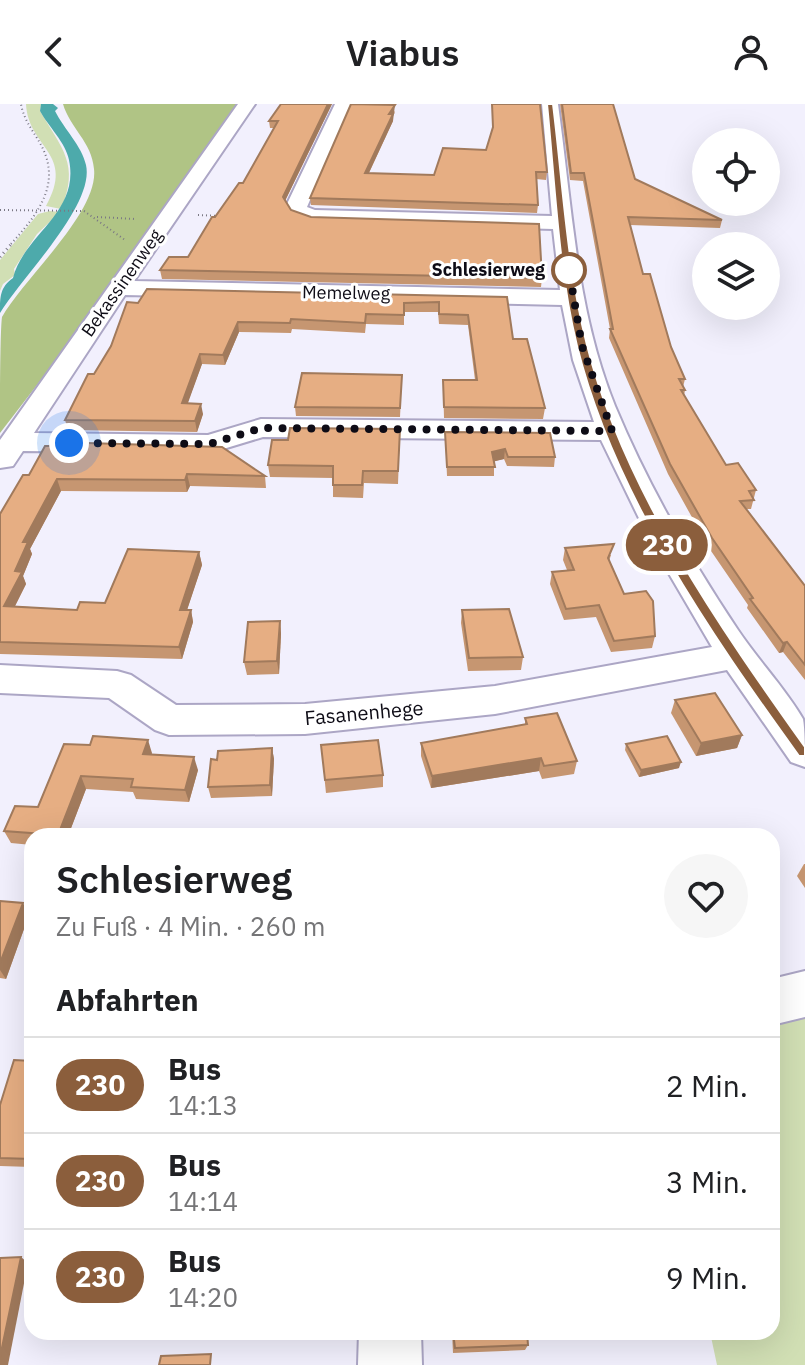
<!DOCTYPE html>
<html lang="de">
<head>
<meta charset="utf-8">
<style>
	:root { --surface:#fff; --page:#f6f6f6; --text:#202124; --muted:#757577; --line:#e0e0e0 }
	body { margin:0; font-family:"IBM Plex Sans",sans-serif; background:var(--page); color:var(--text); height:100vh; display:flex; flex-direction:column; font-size:30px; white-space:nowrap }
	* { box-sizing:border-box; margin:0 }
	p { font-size:26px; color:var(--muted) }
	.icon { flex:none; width:44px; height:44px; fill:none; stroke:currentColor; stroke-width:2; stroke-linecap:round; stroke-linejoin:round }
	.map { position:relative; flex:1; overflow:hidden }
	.sheet { position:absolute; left:24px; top:724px; width:756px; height:512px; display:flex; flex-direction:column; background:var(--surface); border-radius:24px; box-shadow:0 8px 32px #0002 }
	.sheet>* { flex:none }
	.badge { padding:0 16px; border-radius:26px; font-size:28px; line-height:52px }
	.buttons { position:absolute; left:692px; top:24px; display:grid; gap:16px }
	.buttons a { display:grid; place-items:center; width:88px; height:88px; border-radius:50%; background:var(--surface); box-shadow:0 8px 32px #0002; font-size:40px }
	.you { position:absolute; width:40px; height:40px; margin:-20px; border:6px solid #fff; border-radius:50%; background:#1a73e8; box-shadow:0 0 0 12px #1a73e833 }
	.map>.badge { position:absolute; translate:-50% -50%; box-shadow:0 0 0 4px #fff }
	h2 { padding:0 32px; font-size:30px; line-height:72px }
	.round { display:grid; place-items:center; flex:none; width:84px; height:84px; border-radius:42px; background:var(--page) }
	.head { display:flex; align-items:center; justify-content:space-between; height:136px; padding:0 32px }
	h1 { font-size:38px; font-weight:600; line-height:60px }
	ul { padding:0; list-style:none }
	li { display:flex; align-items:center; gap:24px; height:96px; padding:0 32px; border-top:2px solid var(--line) }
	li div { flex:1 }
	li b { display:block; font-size:30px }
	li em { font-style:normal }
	li .badge { min-width:88px; font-weight:700; text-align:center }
	header { display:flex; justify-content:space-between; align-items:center; height:104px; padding:0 32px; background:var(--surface); font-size:36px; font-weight:600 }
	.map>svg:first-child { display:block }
	.green { fill:#d1dfb4 }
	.forest { fill:#b0c485 }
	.water { fill:#4daaab }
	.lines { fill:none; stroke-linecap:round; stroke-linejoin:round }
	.street-casing { stroke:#aca6c5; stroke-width:4 }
	.path-far1 { stroke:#7a7883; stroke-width:2; stroke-dasharray:1 3; stroke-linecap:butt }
	.path { stroke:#7a7883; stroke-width:3; stroke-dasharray:1 4; stroke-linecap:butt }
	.street { fill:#fff; fill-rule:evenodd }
	.wall { fill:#c69671 }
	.shaded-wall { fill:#a17a5c }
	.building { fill:#e6ae83; stroke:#a17a5c; stroke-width:2 }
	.line { fill:#8b5e3c; stroke:#fff; stroke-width:2 }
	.walk { stroke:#0e0c16; stroke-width:8; stroke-dasharray:0 14.4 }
	.stop-dot { fill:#fff; stroke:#8b5e3c; stroke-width:4 }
	.labels { text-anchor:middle; stroke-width:6; stroke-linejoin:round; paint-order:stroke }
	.far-stop-label { font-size:18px; font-weight:bold; fill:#0e0c16; stroke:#fff; text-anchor:end }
	.far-street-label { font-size:18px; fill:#0e0c16; stroke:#fff }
	.street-label { font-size:20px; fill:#0e0c16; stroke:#fff }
</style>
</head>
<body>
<header><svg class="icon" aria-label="back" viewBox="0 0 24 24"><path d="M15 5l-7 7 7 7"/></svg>Viabus<svg class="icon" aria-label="person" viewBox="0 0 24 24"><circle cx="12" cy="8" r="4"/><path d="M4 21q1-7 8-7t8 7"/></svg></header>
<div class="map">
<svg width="805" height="1261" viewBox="0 0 805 1261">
	<rect width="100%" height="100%" fill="#f2f0fd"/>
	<!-- green -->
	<g class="green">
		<path d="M26,0H41L40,7C62,45 80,60 61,105L46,102C76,49 28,44 26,0Z"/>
		<polygon points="50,107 60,108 37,130 14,165 15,171 3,180 0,187 0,156 38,110"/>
		<polygon points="805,913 805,1261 717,1261 710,1228 772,1228 772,920"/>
	</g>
	<!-- forest -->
	<path class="forest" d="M63,0H238L168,97L111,185L0,329C0,309 0,226 2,213C24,174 99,108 94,65C92,38 70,24 63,0Z"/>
	<!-- water -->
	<path class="water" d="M41,0H53L58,4L55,7C64,25 82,42 86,61C95,101 21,174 0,209C0,193 0,183 13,174C24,130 80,109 69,56C66,39 48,22 40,7Z"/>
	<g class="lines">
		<!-- street casing -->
		<g class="street-casing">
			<g id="street">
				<path d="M238,0H255L134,177L560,186L553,125L312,118L293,111L286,102L335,0H351L307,103L315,106L552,112L542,0H558C572,102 576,206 615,302C648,381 691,456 738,526C758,556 785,584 803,615C805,626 805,649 805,663L791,658L727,566L495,610L305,630L169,631L155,626L109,594L0,589V561L117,567L131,571L176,601L305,600L495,582L712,543L651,439L601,336L263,333L210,349L23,347L13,362L0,364V336ZM125,191L562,201L573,256L594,318L261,315L208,331L34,329Z"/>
				<polygon points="805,867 805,913 772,921 772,875"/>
				<polygon points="359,1228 421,1228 422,1261 358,1261"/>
			</g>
		</g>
		<!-- path-far1 -->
		<g class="path-far1">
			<polyline points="0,106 84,107 125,136"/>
			<polyline points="198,111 220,112"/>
			<polyline points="97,113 136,115"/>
			<path d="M11,140C35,113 61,83 43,45C36,30 24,18 21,0"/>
		</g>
		<!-- path -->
		<polyline class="path" points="0,153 13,138"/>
		<!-- street -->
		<use href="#street" class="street"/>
	</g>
	<!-- wall -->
	<g class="wall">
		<polygon points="281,0 332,0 285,97 291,106 311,113 542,174 541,183 162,175 160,166 188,153 215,113 243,79 274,24 270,24 269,17"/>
		<polygon points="492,0 540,0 547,68 546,76 536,75 538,101 537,109 311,101 310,94 388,1 395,8 393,11 393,17 369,69 434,71 486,46 492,25"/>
		<polygon points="560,0 613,0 635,75 722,116 720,124 630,121 643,170 671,243 685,275 683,283 685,286 684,292 726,361 756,386 751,405 746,405 805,482 805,576 783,548 779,549 747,504 748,501 709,444 668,370 609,234 610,225 583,77 570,76"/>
		<polygon points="507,193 513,235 545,304 543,315 444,314 443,276 475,276 468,221 439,220 438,208 404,208 404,221 366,220 365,229 292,225 291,229 239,228 225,261 202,260 187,300 203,310 197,328 68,326 65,316 94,270 138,199"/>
		<polygon points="402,271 400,313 296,312 295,303"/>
		<polygon points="400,325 398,380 364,379 363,394 333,393 333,374 270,373 268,361 288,336"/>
		<polygon points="445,328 555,353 554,363 507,362 504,355 494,357 494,372 447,372"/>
		<polygon points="45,342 265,372 266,384 190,382 187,388 61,387 30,445 32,450 23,472 26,480 15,502 77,506 105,499 199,448 202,461 187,506 191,506 193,518 182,555 0,550 0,410 29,371"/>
		<polygon points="565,444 611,451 609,457 624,490 655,532 652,544 611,548 596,513 564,516 550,480 552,468 567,466 563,456"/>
		<polygon points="462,506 523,553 521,566 468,567 461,519"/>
		<polygon points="280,517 281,530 279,570 247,571 244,558"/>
		<polygon points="675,596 742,631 737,644 696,652 671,609"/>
		<polygon points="525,614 577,657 574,670 542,675 539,667 431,684 421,652 421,639 525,620"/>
		<polygon points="64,640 152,649 151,650 198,666 189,698 136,695 133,688 86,685 68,732 32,732 32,741 11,739 4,727 38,703"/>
		<polygon points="626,640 679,664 639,673 625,646"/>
		<polygon points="321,641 383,671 383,683 326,689"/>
		<polygon points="272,644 274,655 272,692 211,694 208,683 217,656"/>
		<polygon points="804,760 805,760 805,784 797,772"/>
		<polygon points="0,797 29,811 6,875 0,874"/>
		<polygon points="32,957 32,1063 0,1062 0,1001"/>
		<polygon points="452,1228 527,1228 528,1241 525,1246 453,1249"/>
	</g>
	<!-- shaded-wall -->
	<g class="shaded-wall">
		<polygon points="328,0 332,0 283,101 283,93"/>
		<polygon points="395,1 393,17 365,77 365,69 389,10"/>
		<polygon points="238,218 239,228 225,261 223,251"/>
		<polygon points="200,250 202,260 184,310 182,299"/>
		<polygon points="201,300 203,310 197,328 195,317"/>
		<polygon points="505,345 504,355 492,358 492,348"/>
		<polygon points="187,370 190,382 187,388 185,376"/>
		<polygon points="57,375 61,387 30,445 32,450 23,472 26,480 9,514 4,502 23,438"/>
		<polygon points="199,448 202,461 183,518 180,506"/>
		<polygon points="191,506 193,518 182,555 179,543"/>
		<polygon points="280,517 281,530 279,570 277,557"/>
		<polygon points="787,538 783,548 779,549 783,539"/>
		<polygon points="742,631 737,644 696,652 701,639"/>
		<polygon points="148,636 152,649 147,662 143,650"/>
		<polygon points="272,644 274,655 272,692 270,681"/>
		<polygon points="194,653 198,666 189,698 185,686"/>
		<polygon points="541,654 539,667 431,684 432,672"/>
		<polygon points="681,658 679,664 639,673 641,666"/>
		<polygon points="81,672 86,685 68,732 59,732 58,731"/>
		<polygon points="23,799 29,811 6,875 0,866 0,859"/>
		<polygon points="21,1153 28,1159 8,1261 0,1261 0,1253"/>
	</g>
	<!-- building -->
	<g class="building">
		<polygon points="281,0 328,0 283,93 291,106 311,113 539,120 542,174 160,166 169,153 188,153 212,113 215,113 239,79 243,79 278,17 269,17"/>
		<polygon points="351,0 395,1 389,10 393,10 365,69 434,71 443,44 486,46 493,23 492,0 540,0 547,68 536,68 538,101 310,94"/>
		<polygon points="562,0 613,0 635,75 722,116 628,113 643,170 650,170 671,243 685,275 679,275 685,286 681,286 726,361 738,359 756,386 749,387 754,396 740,397 805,482 805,561 787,538 783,539 750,495 753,494 712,434 670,360 610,225 613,225 584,69 571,69"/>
		<polygon points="147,185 507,193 513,235 527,235 545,304 444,303 443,276 477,276 468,211 439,210 439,198 404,199 404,211 366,210 365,219 291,215 290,219 238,218 223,251 200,250 182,299 201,300 195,317 65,316 88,270 94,270 111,242 127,198 138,199"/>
		<polygon points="302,269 402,271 400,304 295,303"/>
		<polygon points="290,324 400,325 398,367 363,367 362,381 333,381 333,362 268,361 272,336 288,336"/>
		<polygon points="445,328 550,329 555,353 508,353 505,345 492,348 495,363 447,363"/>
		<polygon points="52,338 222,343 265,372 187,370 185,376 57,375 23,438 28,438 15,467 22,468 4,502 77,506 80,498 105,499 128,445 199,448 180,506 191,506 179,543 0,538 0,410 23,371 29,371 45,342 50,342"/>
		<polygon points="614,440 608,454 624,490 646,487 653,497 655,532 614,537 599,501 566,505 552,468 574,466 565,444"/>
		<polygon points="509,505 523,553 469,554 462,506"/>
		<polygon points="280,517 277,557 244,558 248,518"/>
		<polygon points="715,589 742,631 701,639 675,596"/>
		<polygon points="557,609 577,657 544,662 541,654 432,672 421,639 527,620 525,614"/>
		<polygon points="93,632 148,636 143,650 194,653 185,686 131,683 133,675 81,672 58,731 4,727 15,702 38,703 64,640 90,641"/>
		<polygon points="667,632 681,658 641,666 626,640"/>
		<polygon points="378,636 383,671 325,676 321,641"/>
		<polygon points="272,644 270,681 208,683 211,655 217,656 218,647"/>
		<polygon points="0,797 23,799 0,859"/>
		<polygon points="14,956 32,957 32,1055 0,1054 0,1001"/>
		<polygon points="21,1153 0,1253 0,1154"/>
		<polygon points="453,1228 527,1228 528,1241 455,1244"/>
		<polygon points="211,1250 210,1261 159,1261 161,1252"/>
	</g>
	<!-- line -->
	<path class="line" d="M547,0H553C563,80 567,163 587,241C624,387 721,525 805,643V652H799C710,529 614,391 577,242C558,164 555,80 547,0Z"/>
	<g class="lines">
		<!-- walk -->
		<polyline class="walk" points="69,339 210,340 261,324 612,327 582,242 569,166"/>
	</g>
	<!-- markers -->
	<circle class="stop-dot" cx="569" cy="166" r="16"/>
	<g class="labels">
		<!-- far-stop labels -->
		<g class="far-stop-label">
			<text x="545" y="172">Schlesierweg</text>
		</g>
		<!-- far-street labels -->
		<g class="far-street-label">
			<text transform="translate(122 179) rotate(-55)" y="6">Bekassinenweg</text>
			<text transform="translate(346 189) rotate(1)" y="6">Memelweg</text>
		</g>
		<!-- street labels -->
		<g class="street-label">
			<text transform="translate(364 609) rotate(-5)" y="7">Fasanenhege</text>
		</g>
	</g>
</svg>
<div class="buttons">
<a><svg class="icon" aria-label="locate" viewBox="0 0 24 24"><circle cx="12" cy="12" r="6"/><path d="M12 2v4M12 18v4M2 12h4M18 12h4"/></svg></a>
<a><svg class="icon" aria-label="layers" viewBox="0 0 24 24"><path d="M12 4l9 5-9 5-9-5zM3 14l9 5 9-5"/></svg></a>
</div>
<div class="you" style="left:69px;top:339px"></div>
<b class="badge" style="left:667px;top:441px;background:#8b5e3c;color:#fff">230</b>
<section class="sheet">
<div class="head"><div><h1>Schlesierweg</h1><p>Zu Fuß · 4 Min. · 260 m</p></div><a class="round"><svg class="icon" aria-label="heart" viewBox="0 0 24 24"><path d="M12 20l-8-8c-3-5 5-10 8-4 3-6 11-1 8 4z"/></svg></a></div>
<h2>Abfahrten</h2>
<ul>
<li><span class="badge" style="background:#8b5e3c;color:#fff">230</span><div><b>Bus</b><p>14:13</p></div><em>2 Min.</em></li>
<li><span class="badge" style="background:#8b5e3c;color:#fff">230</span><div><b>Bus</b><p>14:14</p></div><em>3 Min.</em></li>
<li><span class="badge" style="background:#8b5e3c;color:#fff">230</span><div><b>Bus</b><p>14:20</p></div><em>9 Min.</em></li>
</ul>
</section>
</div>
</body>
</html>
